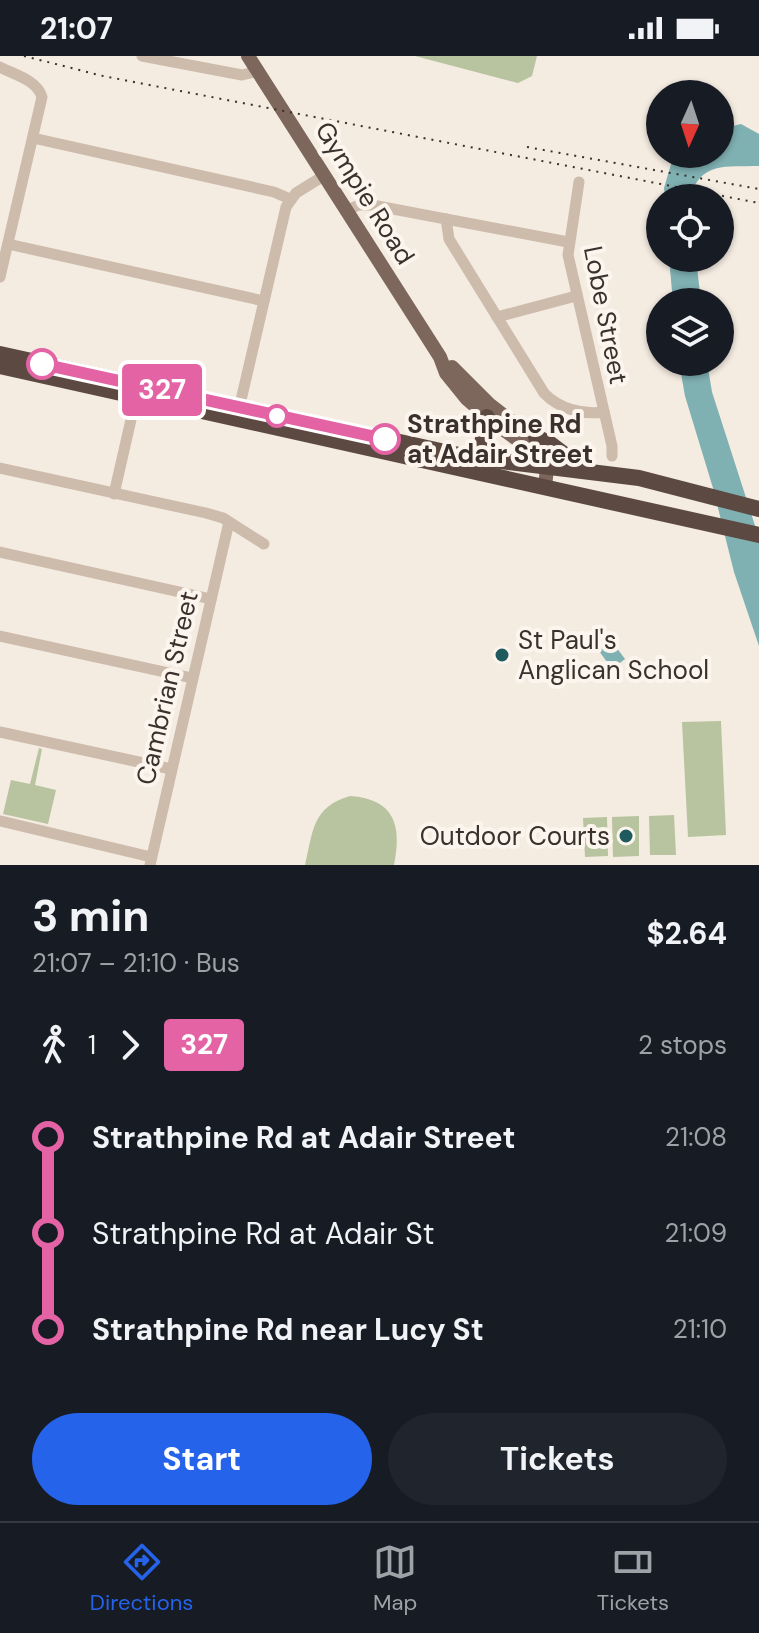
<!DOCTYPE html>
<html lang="en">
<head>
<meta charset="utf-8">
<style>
	:root { --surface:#171b24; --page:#20242c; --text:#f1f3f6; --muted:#9ea1a6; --line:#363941; --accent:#2563eb }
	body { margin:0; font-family:"DM Sans",sans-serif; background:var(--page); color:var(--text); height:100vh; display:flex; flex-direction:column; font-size:30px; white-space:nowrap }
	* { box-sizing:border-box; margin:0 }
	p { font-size:26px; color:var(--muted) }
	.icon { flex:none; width:44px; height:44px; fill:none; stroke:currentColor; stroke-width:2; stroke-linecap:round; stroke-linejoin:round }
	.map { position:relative; height:809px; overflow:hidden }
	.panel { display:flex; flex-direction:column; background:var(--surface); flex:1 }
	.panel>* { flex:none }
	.badge { padding:0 16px; border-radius:6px; font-size:28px; line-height:52px }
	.needle { width:52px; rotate:183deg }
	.tools { position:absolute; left:646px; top:24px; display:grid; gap:16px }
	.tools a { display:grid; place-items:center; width:88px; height:88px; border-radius:50%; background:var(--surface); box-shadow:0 2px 6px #0004; font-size:40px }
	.map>.badge { position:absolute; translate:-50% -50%; box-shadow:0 0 0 4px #fff }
	.legs { display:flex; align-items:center; gap:12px; height:88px; padding:0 32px; font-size:26px }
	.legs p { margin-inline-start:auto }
	.summary { display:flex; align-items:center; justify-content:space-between; height:136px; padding:0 32px }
	h1 { font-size:44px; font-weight:700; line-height:60px }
	.button { display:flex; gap:16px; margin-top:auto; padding:16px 32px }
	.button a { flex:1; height:92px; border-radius:48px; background:var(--accent); color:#fff; font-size:32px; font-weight:700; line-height:92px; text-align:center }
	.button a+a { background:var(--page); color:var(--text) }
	ul { padding:0 32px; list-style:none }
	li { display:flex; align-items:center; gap:28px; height:96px; font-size:30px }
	li i { display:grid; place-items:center; width:12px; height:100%; margin:0 10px; background:currentColor }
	li i::after { content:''; width:20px; height:20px; margin:-10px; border:6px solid; border-radius:50%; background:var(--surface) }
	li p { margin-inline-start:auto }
	li:first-child i { background:linear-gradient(#0000 50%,currentColor 0) }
	li:last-child i { background:linear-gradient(currentColor 50%,#0000 0) }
	.status { display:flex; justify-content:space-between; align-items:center; height:56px; padding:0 40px; background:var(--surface); direction:ltr }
	.status svg { height:22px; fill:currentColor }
	.dock { display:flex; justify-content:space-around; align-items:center; height:112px; border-top:2px solid var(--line); background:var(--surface); font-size:22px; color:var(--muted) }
	.dock a { display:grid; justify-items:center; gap:4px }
	.dock .active { color:var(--accent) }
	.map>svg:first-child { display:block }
	.green { fill:#b8c4a0 }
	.water { fill:#7fb0b2 }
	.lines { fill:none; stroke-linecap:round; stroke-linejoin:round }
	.minor { stroke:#cdbbac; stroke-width:11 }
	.major { stroke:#7d675c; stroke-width:14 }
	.highway { stroke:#5c4a42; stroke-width:16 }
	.rail { stroke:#3b302b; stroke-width:2; stroke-dasharray:2 6; stroke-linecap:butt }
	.line-1-casing { stroke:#fff; stroke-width:18 }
	.line-1 { stroke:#e463a4; stroke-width:12 }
	.stop-1-dot { fill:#fff; stroke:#e463a4; stroke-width:4 }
	.poi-dot { fill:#1f5a5e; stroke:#fbf5ee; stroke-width:3 }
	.labels { text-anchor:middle; stroke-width:8; stroke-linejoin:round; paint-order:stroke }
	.street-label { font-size:26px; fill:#3b302b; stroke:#fbf5ee }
	.stop-label { font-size:26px; font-weight:bold; fill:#3b302b; stroke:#fbf5ee; text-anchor:start }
	.poi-label { font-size:26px; fill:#3b302b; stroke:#fbf5ee; text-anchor:start }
</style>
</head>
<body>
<div class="status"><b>21:07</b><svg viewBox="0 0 49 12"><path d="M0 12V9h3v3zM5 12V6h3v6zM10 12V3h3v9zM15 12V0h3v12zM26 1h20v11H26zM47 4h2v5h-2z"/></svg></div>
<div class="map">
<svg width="759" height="809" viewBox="0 0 759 809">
	<rect width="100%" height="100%" fill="#f4ebe1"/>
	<!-- green -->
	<g class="green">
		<polygon points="415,0 537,0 532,20 518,27"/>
		<polygon points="721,665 726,779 688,781 682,666"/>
		<polygon points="39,692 42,693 35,729 56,734 48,768 3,758 11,724 30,728"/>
		<path d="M350,740C395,743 402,770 394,809H305C313,775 312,751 350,740Z"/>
		<polygon points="674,759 676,799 650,799 649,760"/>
		<polygon points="639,760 639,800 613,801 612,761"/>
		<polygon points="607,761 608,800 585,801 583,762"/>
	</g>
	<!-- water -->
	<g class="water">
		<path d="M741,68L759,78V110C726,111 700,105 690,142H665L664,132L674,98H720V73Z"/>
		<polygon points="669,202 696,202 701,246 673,246"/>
		<polygon points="679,306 707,306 712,336 759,482 759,590 734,516 713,432 685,340"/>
		<polygon points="607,579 625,603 612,613 594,588"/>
	</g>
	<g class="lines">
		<!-- minor -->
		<g class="minor">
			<polyline points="142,0 242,19 259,15"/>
			<path d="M0,11C15,19 37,24 42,41L0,221"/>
			<polyline points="33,82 274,136 290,143"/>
			<polyline points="579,126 568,199 612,390 612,400"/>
			<polyline points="347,154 359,149 372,149 568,186"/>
			<path d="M446,163L449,183L544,337C559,353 583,359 604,356"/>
			<polyline points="8,188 264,245"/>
			<polyline points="497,261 576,240"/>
			<polyline points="238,357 286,151 296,137 325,119"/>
			<polyline points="0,412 206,457 223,462 264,488"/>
			<polyline points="114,438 138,333"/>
			<polyline points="0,496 211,543"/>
			<polyline points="0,580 192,622"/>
			<polyline points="0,676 171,713"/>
			<polyline points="1,765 151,801"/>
			<polyline points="150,809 229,466"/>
		</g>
		<!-- major -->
		<g class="major">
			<polyline points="248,0 440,301 446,317 467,343 497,369 542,401 547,412 545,431"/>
			<polyline points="452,311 489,348 542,389"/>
		</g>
		<!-- highway -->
		<g class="highway">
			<polyline points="0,298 468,401 639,422 759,453"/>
			<polyline points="0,310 759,479"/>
			<polyline points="536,381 549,387 582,412"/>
			<polyline points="468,401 482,388 487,361"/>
		</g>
		<!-- rail -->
		<g class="rail">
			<polyline points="24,0 103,20 759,147"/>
			<polyline points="527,91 759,133"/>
		</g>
	</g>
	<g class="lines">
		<!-- line-1 casing -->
		<g class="line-1-casing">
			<polyline id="line-1" points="42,308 385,383"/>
		</g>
		<!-- line-1 -->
		<use href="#line-1" class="line-1"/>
	</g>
	<!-- markers -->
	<g class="stop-1-dot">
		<circle cx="42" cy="308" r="14"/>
		<circle cx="277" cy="360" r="10"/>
		<circle cx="385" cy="383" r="14"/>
	</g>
	<g class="poi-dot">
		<circle cx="502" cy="599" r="8"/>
		<circle cx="626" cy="780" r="8"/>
	</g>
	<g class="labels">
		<!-- street labels -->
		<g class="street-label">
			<text transform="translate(365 137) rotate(58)" y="9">Gympie Road</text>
			<text transform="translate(606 259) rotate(79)" y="9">Lobe Street</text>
			<text transform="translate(167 632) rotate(-77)" y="9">Cambrian Street</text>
		</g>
		<!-- stop labels -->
		<g class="stop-label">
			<text x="407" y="377">Strathpine Rd<tspan x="407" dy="30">at Adair Street</tspan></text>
		</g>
		<!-- poi labels -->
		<g class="poi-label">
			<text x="518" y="593">St Paul's<tspan x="518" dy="30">Anglican School</tspan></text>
			<text x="610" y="789" text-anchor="end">Outdoor Courts</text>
		</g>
	</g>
</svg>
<div class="tools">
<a><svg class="needle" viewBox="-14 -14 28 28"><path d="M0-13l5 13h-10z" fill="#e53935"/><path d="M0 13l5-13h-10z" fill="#9ea1a6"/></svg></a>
<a><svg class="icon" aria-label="locate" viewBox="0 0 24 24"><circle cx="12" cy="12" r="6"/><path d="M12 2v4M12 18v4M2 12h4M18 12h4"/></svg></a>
<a><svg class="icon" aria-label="layers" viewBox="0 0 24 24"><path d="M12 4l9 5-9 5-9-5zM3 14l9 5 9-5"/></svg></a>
</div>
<b class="badge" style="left:162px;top:334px;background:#e463a4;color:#fff">327</b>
</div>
<section class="panel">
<div class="summary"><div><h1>3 min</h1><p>21:07 – 21:10 · Bus</p></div><b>$2.64</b></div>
<div class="legs"><svg class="icon" aria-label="walk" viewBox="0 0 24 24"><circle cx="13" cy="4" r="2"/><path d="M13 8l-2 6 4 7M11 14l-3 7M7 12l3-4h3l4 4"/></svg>1<svg class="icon" aria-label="forward" viewBox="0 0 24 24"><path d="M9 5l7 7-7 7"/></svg><b class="badge" style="background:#e463a4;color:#fff">327</b><p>2 stops</p></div>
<ul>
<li><i style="color:#e463a4"></i><b>Strathpine Rd at Adair Street</b><p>21:08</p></li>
<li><i style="color:#e463a4"></i><span>Strathpine Rd at Adair St</span><p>21:09</p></li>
<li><i style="color:#e463a4"></i><b>Strathpine Rd near Lucy St</b><p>21:10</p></li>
</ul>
<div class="button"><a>Start</a><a>Tickets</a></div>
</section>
<nav class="dock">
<a class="active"><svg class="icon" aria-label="directions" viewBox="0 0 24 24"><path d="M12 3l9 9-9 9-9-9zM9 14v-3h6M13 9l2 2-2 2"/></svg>Directions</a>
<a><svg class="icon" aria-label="map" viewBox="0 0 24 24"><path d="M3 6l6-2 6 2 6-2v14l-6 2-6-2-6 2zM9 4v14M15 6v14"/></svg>Map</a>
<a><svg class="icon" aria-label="tickets" viewBox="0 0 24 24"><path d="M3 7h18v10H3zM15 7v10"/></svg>Tickets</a>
</nav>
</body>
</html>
